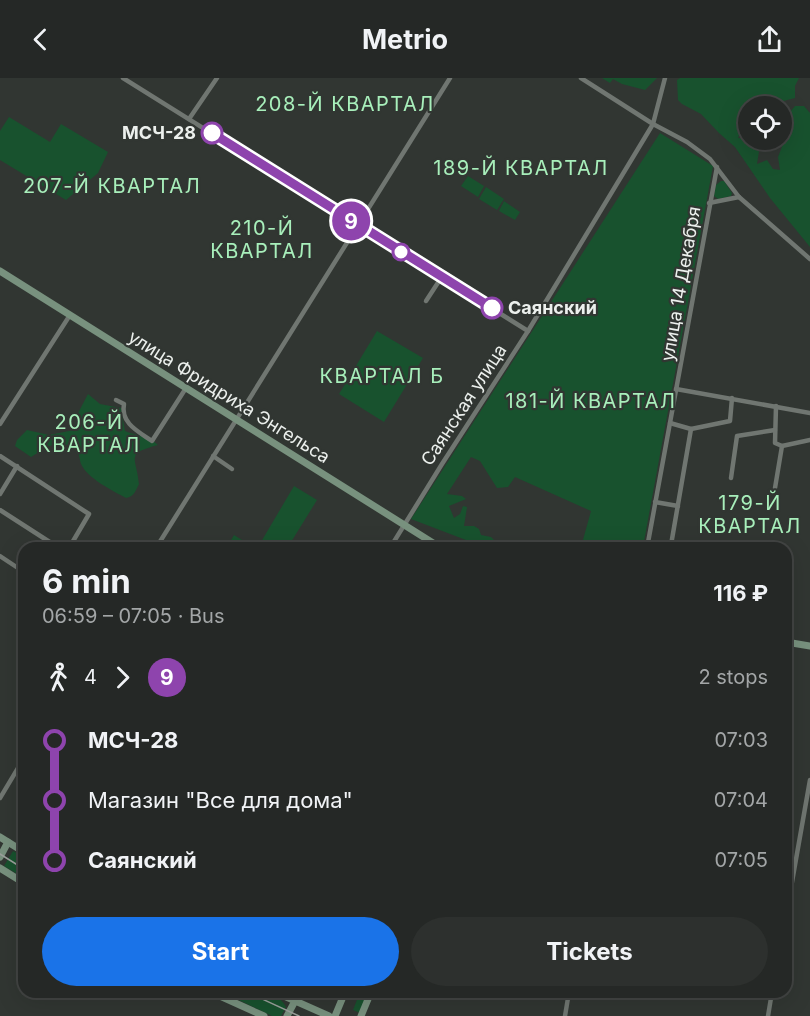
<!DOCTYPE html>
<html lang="en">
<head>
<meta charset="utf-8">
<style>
	:root { --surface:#252826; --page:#2d302e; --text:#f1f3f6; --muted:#a3a6a7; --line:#424443; --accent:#1a73e8 }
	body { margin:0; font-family:Inter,sans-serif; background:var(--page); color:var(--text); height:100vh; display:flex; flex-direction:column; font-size:22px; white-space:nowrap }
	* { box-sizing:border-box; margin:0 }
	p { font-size:20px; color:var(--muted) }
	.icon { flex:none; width:33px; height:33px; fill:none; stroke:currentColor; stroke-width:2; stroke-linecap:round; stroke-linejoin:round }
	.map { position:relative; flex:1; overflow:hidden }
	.details { position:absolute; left:18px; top:464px; width:774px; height:456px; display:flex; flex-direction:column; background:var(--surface); border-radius:18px; box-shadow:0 6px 24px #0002,0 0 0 2px var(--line) }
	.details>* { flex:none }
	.badge { padding:0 12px; border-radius:20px; font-size:21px; line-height:39px }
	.controls { position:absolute; left:738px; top:18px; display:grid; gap:12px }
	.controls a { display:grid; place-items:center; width:54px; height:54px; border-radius:50%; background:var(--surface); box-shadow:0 6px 24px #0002,0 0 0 2px var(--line); font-size:30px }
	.map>.badge { position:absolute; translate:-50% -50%; box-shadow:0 0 0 3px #fff }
	.legs { display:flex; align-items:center; gap:9px; height:66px; padding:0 24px; font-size:20px }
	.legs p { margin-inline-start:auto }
	.head { display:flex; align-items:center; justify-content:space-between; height:102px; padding:0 24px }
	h1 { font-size:33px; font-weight:700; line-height:45px }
	.action { display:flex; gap:12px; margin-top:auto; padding:12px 24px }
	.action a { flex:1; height:69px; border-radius:36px; background:var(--accent); color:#fff; font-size:24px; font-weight:700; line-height:69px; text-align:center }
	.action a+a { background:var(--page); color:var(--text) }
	ul { padding:0 24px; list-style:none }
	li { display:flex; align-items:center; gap:21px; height:60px; font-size:22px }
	li i { display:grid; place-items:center; width:9px; height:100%; margin:0 8px; background:currentColor }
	li i::after { content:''; width:15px; height:15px; margin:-8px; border:4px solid; border-radius:50%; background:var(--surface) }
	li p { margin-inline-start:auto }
	li:first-child i { background:linear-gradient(#0000 50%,currentColor 0) }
	li:last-child i { background:linear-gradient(currentColor 50%,#0000 0) }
	header { display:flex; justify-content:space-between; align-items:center; height:78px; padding:0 24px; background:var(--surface); font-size:27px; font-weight:700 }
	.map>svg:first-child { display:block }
	.green { fill:#18522e }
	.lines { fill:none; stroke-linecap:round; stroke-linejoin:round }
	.street { stroke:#707671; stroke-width:4.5 }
	.secondary { stroke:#78917e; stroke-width:7 }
	.tram { stroke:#9ba09c; stroke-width:1.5 }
	.line-1-casing { stroke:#fff; stroke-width:14 }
	.line-1 { stroke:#8e44ad; stroke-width:9 }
	.stop-1-dot { fill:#fff; stroke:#8e44ad; stroke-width:3 }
	.labels { text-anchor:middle; stroke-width:4.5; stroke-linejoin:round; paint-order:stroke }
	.stop-label { font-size:18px; font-weight:bold; fill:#ecf0ed; stroke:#313632; text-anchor:end }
	.street-label { font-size:18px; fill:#ecf0ed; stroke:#313632 }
	.neighbourhood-label { font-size:20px; letter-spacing:1.5px; fill:#a8efbb; stroke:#313632 }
</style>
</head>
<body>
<header><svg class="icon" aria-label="back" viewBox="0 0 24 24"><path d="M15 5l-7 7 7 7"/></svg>Metrio<svg class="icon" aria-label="share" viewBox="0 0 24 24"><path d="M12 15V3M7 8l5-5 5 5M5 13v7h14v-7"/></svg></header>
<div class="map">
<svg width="810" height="938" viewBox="0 0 810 938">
	<rect width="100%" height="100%" fill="#313632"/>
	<!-- green -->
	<g class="green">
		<polygon points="602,0 657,0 645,12 622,6 613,1 610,5"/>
		<polygon points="680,0 799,0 795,8 795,20 776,25 772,28 748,28 748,46 742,50 738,60 759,62 760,67 757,86 767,82 773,91 780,92 778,79 787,56 786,39 795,28 804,28 810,35 810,169 770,120 735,69 719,55 701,36 682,26 678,22 677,2"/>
		<polygon points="9,39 50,64 61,46 108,74 98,95 66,122 0,82 0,53"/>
		<polygon points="660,55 713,88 643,469 581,469 591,433 515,399 508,409 497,410 480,383 471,379 447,416 462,418 466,421 449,428 454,440 460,436 463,428 467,429 464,448 474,448 479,451 481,457 491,459 495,463 493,469 479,467 411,441"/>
		<polygon points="468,98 484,108 478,119 461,108"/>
		<polygon points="721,103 724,103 732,115 731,118 718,121 714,118 716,107"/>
		<polygon points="486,109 504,121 497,132 479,121"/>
		<polygon points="504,123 520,134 515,142 499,133"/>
		<polygon points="377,253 423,280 384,344 339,316"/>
		<path d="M88,316L100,326L121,330L125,353C137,358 149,358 158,367C124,376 137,379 139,406C136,412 134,419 126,420C113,413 87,400 81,386C79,379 79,374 75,368C52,364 50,367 31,379L15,368L17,362L27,352L49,357L74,352L77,337Z"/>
		<polygon points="294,408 317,422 288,469 258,469"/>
		<polygon points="234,457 253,469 227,469"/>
		<polygon points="13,773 24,779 24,800 4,788"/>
		<path d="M222,914C242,914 276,908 286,929L281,938H272Z"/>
		<polygon points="360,914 369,914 360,935 353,932"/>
	</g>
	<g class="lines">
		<!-- street -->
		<g class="street">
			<polyline points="123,0 528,253"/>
			<polyline points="581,0 653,46 687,64 710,81 739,119 810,181"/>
			<polyline points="189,41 217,0"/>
			<polyline points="709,125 739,119"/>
			<polyline points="426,223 441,200"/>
			<polyline points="676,311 810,335"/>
			<path d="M116,322L124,326C120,345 139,354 152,363L186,310"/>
			<polyline points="776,328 775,365 782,368 810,362"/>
			<polyline points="670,345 691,351 730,343 732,320"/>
			<polyline points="0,346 70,237"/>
			<polyline points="0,378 89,436 69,470"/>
			<polyline points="213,378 232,391"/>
			<polyline points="731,400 737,358 775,352"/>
			<polyline points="775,410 782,368"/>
			<polyline points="0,416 17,388"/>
			<polyline points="655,424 678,428"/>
			<polyline points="0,432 59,470"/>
			<polyline points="156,470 450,0"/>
			<polyline points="390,470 442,386 528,253 653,46 665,0"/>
			<polyline points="647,470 717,89"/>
			<polyline points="685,470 671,467 691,351"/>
			<polyline points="0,478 24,494"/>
			<polyline points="0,720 24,680"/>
			<polyline points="786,838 810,702"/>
			<polyline points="565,938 569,914"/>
			<polyline points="768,938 772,914"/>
		</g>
		<!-- secondary -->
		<g class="secondary">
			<polyline points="0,193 441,470"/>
			<polyline points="786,564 810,568"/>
			<polyline points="0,759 24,774"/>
			<polyline points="0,779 8,764"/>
			<polyline points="0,790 24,805"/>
			<polyline points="211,914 264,938"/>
			<polyline points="275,914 329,938"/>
			<polyline points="287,938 295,923"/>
			<polyline points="335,938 345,914"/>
			<polyline points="361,938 371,914"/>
		</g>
		<!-- tram -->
		<g class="tram">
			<polyline points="0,776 24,791"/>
			<polyline points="247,914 299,938"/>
		</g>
	</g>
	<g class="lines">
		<!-- line-1 casing -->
		<g class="line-1-casing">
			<polyline id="line-1" points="212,55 492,230"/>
		</g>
		<!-- line-1 -->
		<use href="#line-1" class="line-1"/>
	</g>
	<!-- markers -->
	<g class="stop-1-dot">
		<circle cx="212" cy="55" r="10"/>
		<circle cx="401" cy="174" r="8"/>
		<circle cx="492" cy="230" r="10"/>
	</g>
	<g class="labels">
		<!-- stop labels -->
		<g class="stop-label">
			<text x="196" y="61">МСЧ-28</text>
			<text x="508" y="236" text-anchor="start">Саянский</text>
		</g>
		<!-- street labels -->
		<g class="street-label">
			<text transform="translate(681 206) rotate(-80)" y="6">улица 14 Декабря</text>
			<text transform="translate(229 319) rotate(32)" y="6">улица Фридриха Энгельса</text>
			<text transform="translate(464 327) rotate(-57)" y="6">Саянская улица</text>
		</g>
		<!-- neighbourhood labels -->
		<g class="neighbourhood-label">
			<text x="345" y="33">208-Й КВАРТАЛ</text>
			<text x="521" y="97">189-Й КВАРТАЛ</text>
			<text x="112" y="115">207-Й КВАРТАЛ</text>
			<text x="262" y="157">210-Й<tspan x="262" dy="23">КВАРТАЛ</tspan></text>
			<text x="382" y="305">КВАРТАЛ Б</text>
			<text x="591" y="330">181-Й КВАРТАЛ</text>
			<text x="89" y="351">206-Й<tspan x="89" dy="23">КВАРТАЛ</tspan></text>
			<text x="750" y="432">179-Й<tspan x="750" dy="23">КВАРТАЛ</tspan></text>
		</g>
	</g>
</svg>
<div class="controls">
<a><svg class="icon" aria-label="locate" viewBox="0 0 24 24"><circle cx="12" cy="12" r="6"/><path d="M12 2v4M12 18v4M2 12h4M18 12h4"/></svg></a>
</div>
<b class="badge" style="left:351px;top:143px;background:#8e44ad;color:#fff">9</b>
<section class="details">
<div class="head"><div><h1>6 min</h1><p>06:59 – 07:05 · Bus</p></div><b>116 ₽</b></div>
<div class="legs"><svg class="icon" aria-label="walk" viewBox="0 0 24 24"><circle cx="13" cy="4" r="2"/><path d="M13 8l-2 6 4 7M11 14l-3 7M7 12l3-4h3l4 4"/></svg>4<svg class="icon" aria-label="forward" viewBox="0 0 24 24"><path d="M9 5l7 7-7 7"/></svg><b class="badge" style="background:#8e44ad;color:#fff">9</b><p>2 stops</p></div>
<ul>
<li><i style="color:#8e44ad"></i><b>МСЧ-28</b><p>07:03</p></li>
<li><i style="color:#8e44ad"></i><span>Магазин &quot;Все для дома&quot;</span><p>07:04</p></li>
<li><i style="color:#8e44ad"></i><b>Саянский</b><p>07:05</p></li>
</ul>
<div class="action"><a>Start</a><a>Tickets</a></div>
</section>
</div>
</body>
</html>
